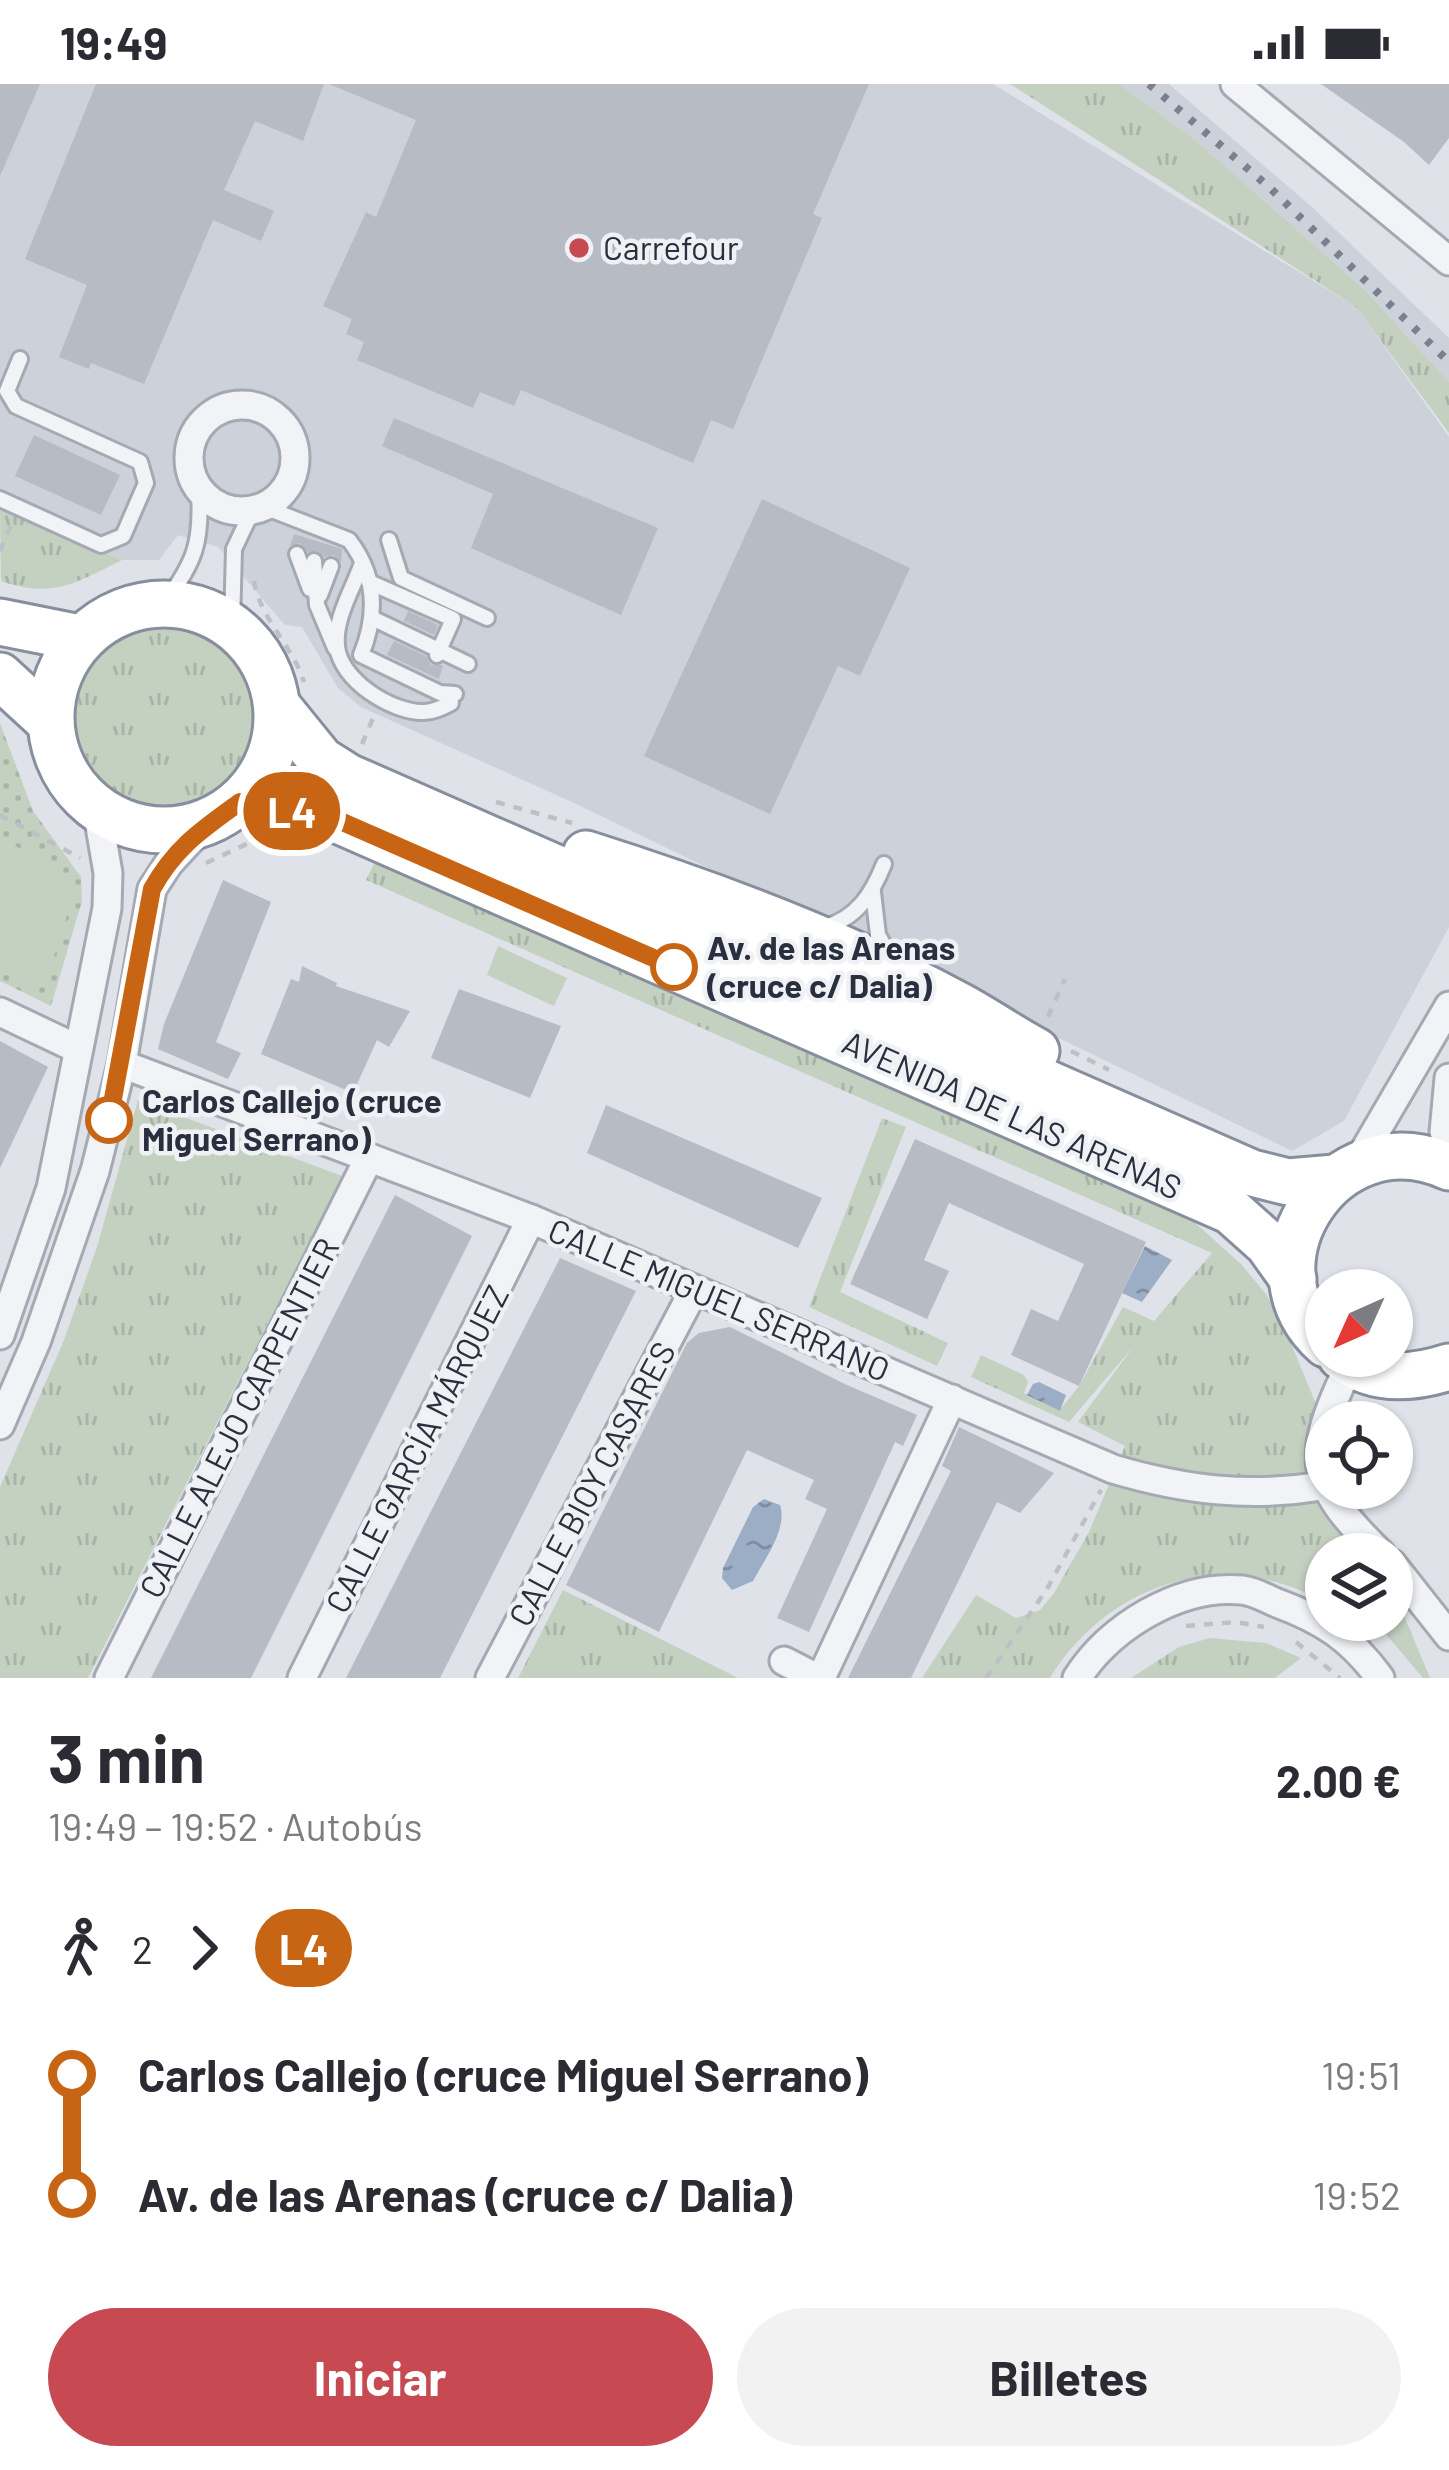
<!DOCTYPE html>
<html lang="es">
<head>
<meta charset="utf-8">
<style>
	:root { --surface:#fff; --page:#f2f2f3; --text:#2b2b33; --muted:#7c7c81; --accent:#c74a53 }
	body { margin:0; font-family:Barlow,sans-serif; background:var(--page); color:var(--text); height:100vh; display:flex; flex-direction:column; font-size:45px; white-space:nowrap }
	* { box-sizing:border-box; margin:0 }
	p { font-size:39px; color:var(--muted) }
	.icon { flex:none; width:66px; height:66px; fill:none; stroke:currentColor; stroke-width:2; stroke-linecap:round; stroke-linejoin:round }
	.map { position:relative; height:1594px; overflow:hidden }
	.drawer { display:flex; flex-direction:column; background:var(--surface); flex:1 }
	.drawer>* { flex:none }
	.badge { padding:0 24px; border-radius:39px; font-size:42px; line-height:78px }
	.needle { width:78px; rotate:225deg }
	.fabs { position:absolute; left:1305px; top:1185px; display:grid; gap:24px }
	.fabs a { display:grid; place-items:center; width:108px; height:108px; border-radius:50%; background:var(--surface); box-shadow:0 3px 9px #0004; font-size:60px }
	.map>.badge { position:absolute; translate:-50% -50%; box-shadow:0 0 0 6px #fff }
	.legs { display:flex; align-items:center; gap:18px; height:132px; padding:0 48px; font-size:39px }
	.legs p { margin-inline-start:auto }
	.headline { display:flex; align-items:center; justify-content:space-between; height:204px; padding:0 48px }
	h1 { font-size:66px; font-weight:700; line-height:90px }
	.button { display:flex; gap:24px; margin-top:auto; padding:24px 48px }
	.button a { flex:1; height:138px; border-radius:72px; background:var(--accent); color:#fff; font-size:48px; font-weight:700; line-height:138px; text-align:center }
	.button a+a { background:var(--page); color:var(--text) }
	ul { padding:0 48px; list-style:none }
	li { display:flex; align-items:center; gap:42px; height:120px; font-size:45px }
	li i { display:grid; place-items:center; width:18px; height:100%; margin:0 15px; background:currentColor }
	li i::after { content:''; width:30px; height:30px; margin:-15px; border:9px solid; border-radius:50%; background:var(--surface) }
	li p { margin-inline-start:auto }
	li:first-child i { background:linear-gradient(#0000 50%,currentColor 0) }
	li:last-child i { background:linear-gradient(currentColor 50%,#0000 0) }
	.status { display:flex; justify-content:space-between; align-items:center; height:84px; padding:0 60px; background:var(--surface); direction:ltr }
	.status svg { height:33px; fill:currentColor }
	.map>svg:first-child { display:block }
	.built { fill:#cdd1d9 }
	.grass { fill:url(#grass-tufts) }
	.park { fill:url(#park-dots) }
	.garden { fill:#c4d1c1 }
	.water { fill:url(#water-ripples) }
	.building { fill:#b7bbc4 }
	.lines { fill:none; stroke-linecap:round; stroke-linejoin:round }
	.service-casing { stroke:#a5a9b2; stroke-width:20 }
	.minor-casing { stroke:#a5a9b2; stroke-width:33 }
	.trunk-casing { stroke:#878e9d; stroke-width:51 }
	.path { stroke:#bec0c6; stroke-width:4.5; stroke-dasharray:9 9; stroke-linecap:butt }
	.service { stroke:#f2f3f6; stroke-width:14 }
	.minor { stroke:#f2f3f6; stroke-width:27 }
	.trunk { stroke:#fff; stroke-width:45 }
	.rail { stroke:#7a8090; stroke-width:8; stroke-dasharray:6 12; stroke-linecap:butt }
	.line-1-casing { stroke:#fff; stroke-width:27 }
	.line-1 { stroke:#c86514; stroke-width:18 }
	.poi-dot { fill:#c74a53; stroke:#eff1f5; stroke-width:4.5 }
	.stop-1-dot { fill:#fff; stroke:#c86514; stroke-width:6 }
	.labels { text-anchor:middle; stroke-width:9; stroke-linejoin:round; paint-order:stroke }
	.poi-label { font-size:33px; fill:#292f3e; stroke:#eff1f5; text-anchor:start }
	.stop-label { font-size:33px; font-weight:bold; fill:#292f3e; stroke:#eff1f5; text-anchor:start }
	.street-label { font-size:33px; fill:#292f3e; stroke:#eff1f5 }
</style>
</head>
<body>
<div class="status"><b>19:49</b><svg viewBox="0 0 49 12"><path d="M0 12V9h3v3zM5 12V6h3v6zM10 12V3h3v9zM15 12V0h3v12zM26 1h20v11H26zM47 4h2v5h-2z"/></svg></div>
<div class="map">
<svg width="1449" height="1594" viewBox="0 0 1449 1594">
	<defs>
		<pattern id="grass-tufts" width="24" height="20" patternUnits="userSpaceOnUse" patternTransform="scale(3)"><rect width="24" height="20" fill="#c4d1c1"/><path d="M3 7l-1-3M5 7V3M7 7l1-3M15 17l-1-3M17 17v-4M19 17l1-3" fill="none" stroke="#a8b4a7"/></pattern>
		<pattern id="park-dots" width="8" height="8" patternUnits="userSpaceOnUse" patternTransform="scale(3)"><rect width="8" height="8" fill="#c4d1c1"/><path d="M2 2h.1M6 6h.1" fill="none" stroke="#a8b4a7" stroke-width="1.8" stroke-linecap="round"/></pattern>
		<pattern id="water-ripples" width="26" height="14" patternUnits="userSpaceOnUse" patternTransform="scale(3)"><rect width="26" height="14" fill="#9cadc6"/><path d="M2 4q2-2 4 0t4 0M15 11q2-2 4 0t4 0" fill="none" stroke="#7f8da2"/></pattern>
	</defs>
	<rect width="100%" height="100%" fill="#dfe2e8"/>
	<!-- built -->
	<g class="built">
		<polygon points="0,0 993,0 1356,223 1449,353 1449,843 1344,1037 1292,1067 572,718 361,623 338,604 302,543 285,541 218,463 178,451 159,476 122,476 0,426"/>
		<polygon points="1119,0 1169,0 1313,124 1449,254 1449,298 1365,206 1193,54"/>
	</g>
	<!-- grass -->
	<g class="grass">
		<polygon points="1010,0 1119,0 1193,54 1365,206 1449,298 1449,349 1356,223"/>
		<path d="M0,426L122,476C76,499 52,515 1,497Z"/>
		<circle cx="165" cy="637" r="92"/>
		<path d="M377,774L1193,1137L1241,1180L1266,1210L1285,1245L1326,1344V1404H1351L1378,1470H1326V1519C1226,1461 1109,1498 1050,1594H922L976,1511L1016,1534L1040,1526L1054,1509L1089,1448L1125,1362L1078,1338L1133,1263L1069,1338L971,1293L981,1271L1024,1291L1028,1298L1024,1309L1060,1326L1079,1302L1123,1223L1154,1237L1212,1169L366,796Z"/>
		<polygon points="138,1016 342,1092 88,1594 0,1594 0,1403 64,1256 97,1163"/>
		<polygon points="882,1034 906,1043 840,1208 948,1259 937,1282 809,1223"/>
		<polygon points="1392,1503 1430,1594 1423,1594 1374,1536 1392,1536"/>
		<polygon points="563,1506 732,1591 738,1594 518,1594"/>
		<polygon points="1210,1554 1266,1559 1301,1574 1275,1594 1131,1594 1179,1563"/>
	</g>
	<!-- park -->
	<polygon class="park" points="0,639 33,727 81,793 82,817 51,922 0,897"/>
	<!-- garden -->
	<g class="garden">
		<polygon points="0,754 51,781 73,812 44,904 0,881"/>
		<polygon points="498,862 567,894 554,922 487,891"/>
	</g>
	<!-- water -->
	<g class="water">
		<polygon points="1145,1162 1172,1176 1142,1218 1122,1209"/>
		<polygon points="1039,1298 1066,1311 1060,1327 1027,1311 1033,1300"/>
		<path d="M764,1415L780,1421C788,1445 764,1476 753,1497L732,1506L722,1494L723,1484L753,1423Z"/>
	</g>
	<!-- building -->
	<g class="building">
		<polygon points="0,0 40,0 0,92"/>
		<polygon points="96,0 324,0 303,57 255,37 224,106 274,127 261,157 213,136 144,300 91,279 89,285 59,273 87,201 25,175"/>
		<polygon points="329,0 869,0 813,130 822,134 733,345 711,336 693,379 521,306 514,322 480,308 473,324 357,276 364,258 346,250 352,235 323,222 366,128 376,133 416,36"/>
		<polygon points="1321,0 1449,0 1449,54 1429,81 1404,58"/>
		<polygon points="394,334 658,444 621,531 471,464 493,410 382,362"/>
		<polygon points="34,351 120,391 101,431 15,392"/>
		<polygon points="762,415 910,484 860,592 838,582 770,730 644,672"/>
		<polygon points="294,450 342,465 341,478 334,471 324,473 318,467 308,468 300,459 290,462"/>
		<polygon points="408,527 438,541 434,551 404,537"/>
		<polygon points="394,557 426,572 431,581 443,581 439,595 387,571"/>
		<polygon points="223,796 271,818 216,958 241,969 228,995 158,965 164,940"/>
		<polygon points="302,882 337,899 336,902 410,927 389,963 377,956 353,1009 261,970 291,895 299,898"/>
		<polygon points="459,905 561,942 530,1014 431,974"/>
		<polygon points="0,957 48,983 0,1084"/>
		<polygon points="606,1021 822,1114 798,1164 587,1069"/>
		<polygon points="915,1055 1146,1158 1079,1302 1011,1271 1031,1225 1058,1237 1084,1180 949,1119 924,1176 949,1187 927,1235 850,1200"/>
		<polygon points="395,1111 472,1152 251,1594 151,1594"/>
		<polygon points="560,1174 636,1207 440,1594 346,1594"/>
		<polygon points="730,1243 847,1301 917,1331 903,1362 895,1358 809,1548 777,1534 827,1425 805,1415 814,1396 747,1366 659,1548 566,1501 687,1259 699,1249"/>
		<polygon points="959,1343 1054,1389 1020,1429 997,1418 911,1594 848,1594 951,1387 942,1382"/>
	</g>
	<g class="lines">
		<!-- service casing -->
		<g class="service-casing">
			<g id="service">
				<polyline points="0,415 101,461 123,452 146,399 140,378 16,322 7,307 20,275"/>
				<path d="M264,423L349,456C377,492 377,532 361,571L440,609L455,610"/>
				<polyline points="389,456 401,494 487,534"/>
				<polyline points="297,470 310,505"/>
				<polyline points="314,477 317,521 335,564"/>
				<path d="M362,479C353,505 334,535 337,562C340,596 392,629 424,628C434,628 443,623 451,619"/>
				<polyline points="369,498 453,535 437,571"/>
				<polyline points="320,511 331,482"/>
				<path d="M165,518C195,478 202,458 199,408"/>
				<polyline points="374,535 468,580"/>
				<polyline points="232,541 234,465 252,427"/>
				<polyline points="873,808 878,851 891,874"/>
				<path d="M825,843C857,834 872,810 884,780"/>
			</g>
		</g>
		<!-- minor casing -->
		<g class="minor-casing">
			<g id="minor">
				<polyline points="1235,0 1449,177"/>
				<circle cx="242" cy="374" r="53"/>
				<polyline points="0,928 78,965"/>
				<path d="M122,980L531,1135L1113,1385C1184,1406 1249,1414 1322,1402"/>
				<polyline points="1449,994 1444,1048 1449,1057"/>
				<polyline points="1356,1081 1449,922"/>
				<polyline points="0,1251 51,1104 107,824 108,789 97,725"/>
				<path d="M1350,1280C1306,1373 1306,1397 1381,1470"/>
				<polyline points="0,1341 36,1258 95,1087 122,980 152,805 169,779 206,739"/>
				<polyline points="1392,1480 1449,1552"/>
				<polyline points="784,1577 817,1594"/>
				<polyline points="109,1594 369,1074"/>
				<polyline points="302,1594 531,1135"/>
				<polyline points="490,1594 694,1206"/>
				<polyline points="821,1594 952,1315"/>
				<path d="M1077,1594C1110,1543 1179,1500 1242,1506C1254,1507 1267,1515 1277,1519C1323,1536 1351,1554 1380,1594"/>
			</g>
		</g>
		<!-- trunk casing -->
		<g class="trunk-casing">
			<g id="trunk">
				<circle cx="164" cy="633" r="113"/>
				<polyline points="0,538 80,554"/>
				<polyline points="0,592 50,638"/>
				<polyline points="278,623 321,676 348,693 1252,1089 1288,1098 1335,1094"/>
				<polyline points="240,718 331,733 1231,1127 1268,1160 1293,1195"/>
				<path d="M586,770C713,810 839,857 956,920C983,934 1008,952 1036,967"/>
				<path d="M1326,1260C1239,1184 1332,1030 1449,1083"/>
				<path d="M1341,1272C1373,1298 1412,1295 1449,1283"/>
			</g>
		</g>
		<!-- path -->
		<g class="path">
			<polyline points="0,467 12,439"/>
			<path d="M254,497C260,535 293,562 304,598"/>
			<polyline points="362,660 374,632"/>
			<polyline points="496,718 572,739"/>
			<polyline points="0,731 80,774"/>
			<polyline points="206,779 255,756"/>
			<polyline points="1048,933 1065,895"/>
			<polyline points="1071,967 1109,986"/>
			<polyline points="1186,1542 1236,1538 1264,1543"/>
			<polyline points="1296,1558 1340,1594"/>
			<polyline points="986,1594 1047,1505 1101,1406"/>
		</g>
		<!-- service -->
		<use href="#service" class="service"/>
		<!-- minor -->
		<use href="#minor" class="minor"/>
		<!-- trunk -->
		<use href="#trunk" class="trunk"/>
		<!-- rail -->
		<polyline class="rail" points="1149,0 1269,103 1449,278"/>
	</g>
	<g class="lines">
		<!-- line-1 casing -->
		<g class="line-1-casing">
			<path id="line-1" d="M109,1036L152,805C176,762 203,745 240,718L331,733L674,883"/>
		</g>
		<!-- line-1 -->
		<use href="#line-1" class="line-1"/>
	</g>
	<!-- markers -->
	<circle class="poi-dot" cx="579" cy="164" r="12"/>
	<g class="stop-1-dot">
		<circle cx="674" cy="883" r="21"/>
		<circle cx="109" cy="1036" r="21"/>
	</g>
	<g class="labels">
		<!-- poi labels -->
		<g class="poi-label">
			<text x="603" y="176">Carrefour</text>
		</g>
		<!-- stop labels -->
		<g class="stop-label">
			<text x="707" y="876">Av. de las Arenas<tspan x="707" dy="38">(cruce c/ Dalia)</tspan></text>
			<text x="142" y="1029">Carlos Callejo (cruce<tspan x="142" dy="38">Miguel Serrano)</tspan></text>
		</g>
		<!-- street labels -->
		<g class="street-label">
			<text transform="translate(1012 1031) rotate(24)" y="12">AVENIDA DE LAS ARENAS</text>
			<text transform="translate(719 1216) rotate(23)" y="12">CALLE MIGUEL SERRANO</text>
			<text transform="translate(239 1334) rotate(-63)" y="12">CALLE ALEJO CARPENTIER</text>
			<text transform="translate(417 1365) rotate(-63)" y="12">CALLE GARCÍA MÁRQUEZ</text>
			<text transform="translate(592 1400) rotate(-62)" y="12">CALLE BIOY CASARES</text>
		</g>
	</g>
</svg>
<div class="fabs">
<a><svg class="needle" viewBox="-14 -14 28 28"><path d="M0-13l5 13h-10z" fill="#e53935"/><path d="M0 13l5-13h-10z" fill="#7c7c81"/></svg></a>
<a><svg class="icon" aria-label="locate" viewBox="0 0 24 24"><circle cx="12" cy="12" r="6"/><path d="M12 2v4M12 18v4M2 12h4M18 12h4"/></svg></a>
<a><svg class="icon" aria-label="layers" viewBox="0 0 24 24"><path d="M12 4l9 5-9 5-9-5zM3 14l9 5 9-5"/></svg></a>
</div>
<b class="badge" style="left:292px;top:727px;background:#c86514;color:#fff">L4</b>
</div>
<section class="drawer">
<div class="headline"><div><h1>3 min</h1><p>19:49 – 19:52 · Autobús</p></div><b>2.00 €</b></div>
<div class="legs"><svg class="icon" aria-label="walk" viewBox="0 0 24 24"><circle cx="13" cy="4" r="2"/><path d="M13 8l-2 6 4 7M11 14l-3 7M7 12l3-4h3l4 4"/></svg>2<svg class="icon" aria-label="forward" viewBox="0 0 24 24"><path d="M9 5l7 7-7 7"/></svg><b class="badge" style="background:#c86514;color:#fff">L4</b></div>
<ul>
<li><i style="color:#c86514"></i><b>Carlos Callejo (cruce Miguel Serrano)</b><p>19:51</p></li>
<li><i style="color:#c86514"></i><b>Av. de las Arenas (cruce c/ Dalia)</b><p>19:52</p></li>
</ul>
<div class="button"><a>Iniciar</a><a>Billetes</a></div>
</section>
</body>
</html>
